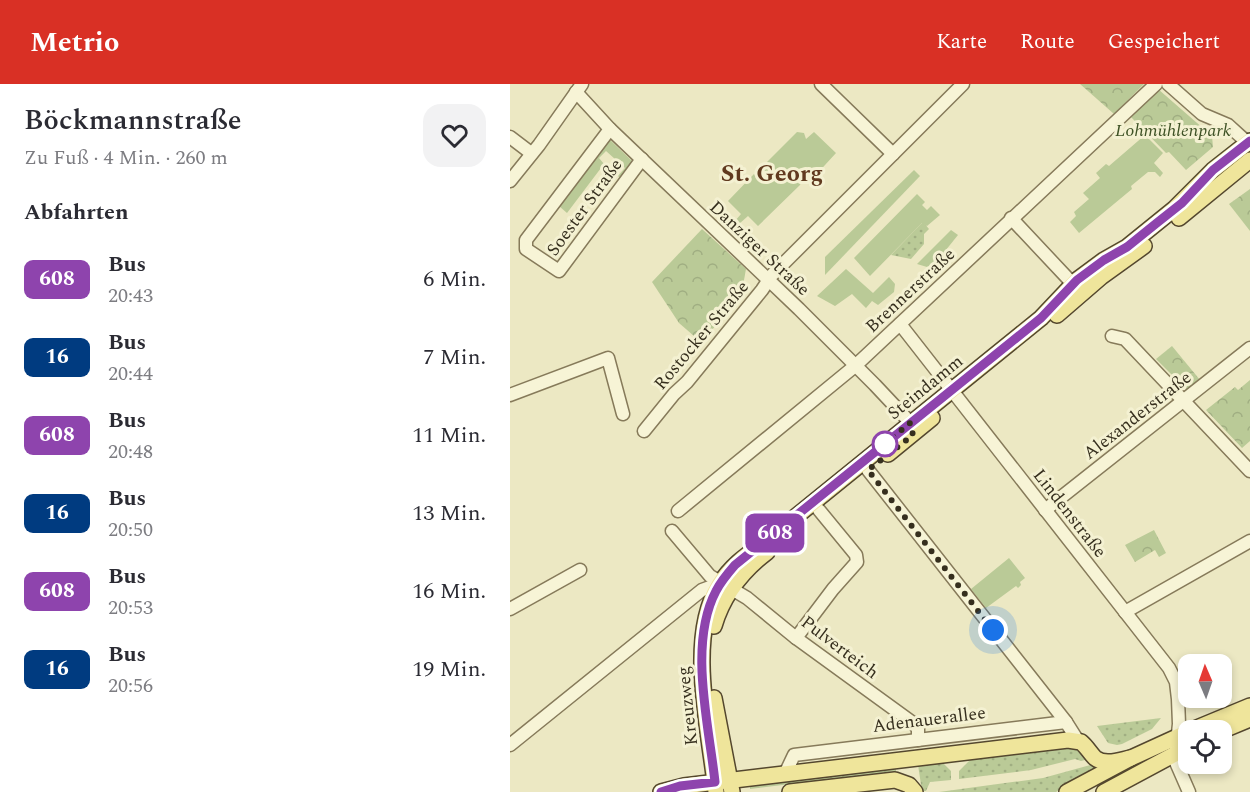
<!DOCTYPE html>
<html lang="de">
<head>
<meta charset="utf-8">
<style>
	:root { --surface:#fff; --page:#f2f2f3; --text:#2b2b33; --muted:#7c7c81; --accent:#d93025 }
	body { margin:0; font-family:Spectral,serif; background:var(--page); color:var(--text); height:100vh; display:flex; flex-direction:column; font-size:22px; white-space:nowrap }
	* { box-sizing:border-box; margin:0 }
	p { font-size:20px; color:var(--muted) }
	.icon { flex:none; width:33px; height:33px; fill:none; stroke:currentColor; stroke-width:2; stroke-linecap:round; stroke-linejoin:round }
	.map { position:relative; flex:1; overflow:hidden }
	.sheet { display:flex; flex-direction:column; background:var(--surface); width:510px }
	.sheet>* { flex:none }
	.badge { padding:0 12px; border-radius:9px; font-size:21px; line-height:39px }
	.needle { width:39px; rotate:358deg }
	.tools { position:absolute; left:668px; top:570px; display:grid; gap:12px }
	.tools a { display:grid; place-items:center; width:54px; height:54px; border-radius:12px; background:var(--surface); box-shadow:0 3px 9px #0003; font-size:30px }
	.you { position:absolute; width:30px; height:30px; margin:-15px; border:4px solid #fff; border-radius:50%; background:#1a73e8; box-shadow:0 0 0 9px #1a73e833 }
	.map>.badge { position:absolute; translate:-50% -50%; box-shadow:0 0 0 3px #fff }
	h2 { padding:0 24px; font-size:22px; line-height:54px }
	.round { display:grid; place-items:center; flex:none; width:63px; height:63px; border-radius:18px; background:var(--page) }
	.head { display:flex; align-items:center; justify-content:space-between; height:102px; padding:0 24px }
	h1 { font-size:28px; font-weight:600; line-height:45px }
	ul { padding:0; list-style:none }
	li { display:flex; align-items:center; gap:18px; height:78px; padding:0 24px }
	li div { flex:1 }
	li b { display:block; font-size:22px }
	li em { font-style:normal }
	li .badge { min-width:66px; font-weight:700; text-align:center }
	header { display:flex; align-items:center; gap:36px; box-sizing:border-box; height:84px; padding:0 30px; background:var(--accent); color:#fff }
	header strong { font-size:28px }
	nav { display:flex; gap:33px; margin-inline-start:auto; font-size:21px }
	main { display:flex; flex:1; min-height:0 }
	.map>svg:first-child { display:block }
	.grass { fill:url(#grass-dots) }
	.park { fill:url(#park-crowns) }
	.garden { fill:#baca97 }
	.lines { fill:none; stroke-linecap:round; stroke-linejoin:round }
	.minor-casing { stroke:#867a5a; stroke-width:15 }
	.major-casing { stroke:#54472e; stroke-width:18 }
	.minor { stroke:#f7f4d6; stroke-width:12 }
	.major { stroke:#efe59b; stroke-width:15 }
	.line-casing { stroke:#fff; stroke-width:14 }
	.line { stroke:#8e44ad; stroke-width:9 }
	.walk { stroke:#362f1e; stroke-width:6; stroke-dasharray:0 10.8 }
	.stop-dot { fill:#fff; stroke:#8e44ad; stroke-width:3 }
	.labels { text-anchor:middle; stroke-width:6; stroke-linejoin:round; paint-order:stroke }
	.park-label { font-size:18px; font-style:italic; fill:#3e5225; stroke:#f4f1d2 }
	.street-label { font-size:18px; fill:#362f1e; stroke:#f4f1d2 }
	.district-label { font-size:24px; font-weight:bold; fill:#613a1f; stroke:#f4f1d2 }
</style>
</head>
<body>
<header>
<strong>Metrio</strong>
<nav><a>Karte</a><a>Route</a><a>Gespeichert</a></nav>
</header>
<main>
<section class="sheet">
<div class="head"><div><h1>Böckmannstraße</h1><p>Zu Fuß · 4 Min. · 260 m</p></div><a class="round"><svg class="icon" aria-label="heart" viewBox="0 0 24 24"><path d="M12 20l-8-8c-3-5 5-10 8-4 3-6 11-1 8 4z"/></svg></a></div>
<h2>Abfahrten</h2>
<ul>
<li><span class="badge" style="background:#8e44ad;color:#fff">608</span><div><b>Bus</b><p>20:43</p></div><em>6 Min.</em></li>
<li><span class="badge" style="background:#003b80;color:#fff">16</span><div><b>Bus</b><p>20:44</p></div><em>7 Min.</em></li>
<li><span class="badge" style="background:#8e44ad;color:#fff">608</span><div><b>Bus</b><p>20:48</p></div><em>11 Min.</em></li>
<li><span class="badge" style="background:#003b80;color:#fff">16</span><div><b>Bus</b><p>20:50</p></div><em>13 Min.</em></li>
<li><span class="badge" style="background:#8e44ad;color:#fff">608</span><div><b>Bus</b><p>20:53</p></div><em>16 Min.</em></li>
<li><span class="badge" style="background:#003b80;color:#fff">16</span><div><b>Bus</b><p>20:56</p></div><em>19 Min.</em></li>
</ul>
</section>
<div class="map">
<svg width="740" height="708" viewBox="0 0 740 708">
	<defs>
		<pattern id="grass-dots" width="8" height="8" patternUnits="userSpaceOnUse" patternTransform="scale(1.5)"><rect width="8" height="8" fill="#baca97"/><path d="M2 2h.1M6 6h.1" fill="none" stroke="#a0ae82" stroke-width="1.8" stroke-linecap="round"/></pattern>
		<pattern id="park-crowns" width="20" height="18" patternUnits="userSpaceOnUse" patternTransform="scale(1.5)"><rect width="20" height="18" fill="#baca97"/><path d="M2 6a3 3 0 1 1 6 0M12 15a3 3 0 1 1 6 0" fill="none" stroke="#a0ae82"/></pattern>
	</defs>
	<rect width="100%" height="100%" fill="#ece8c3"/>
	<!-- grass -->
	<g class="grass">
		<polygon points="413,138 419,145 414,150 414,160 401,175 381,171"/>
		<polygon points="651,634 642,645 612,660 607,661 598,659 587,642"/>
		<polygon points="564,661 579,675 571,677 565,675 521,686 449,695 449,687 464,672"/>
		<polygon points="430,676 441,687 441,696 420,698 416,707 412,707 408,681"/>
		<polygon points="584,680 590,682 546,708 429,708 533,694"/>
		<polygon points="386,684 386,687 240,705 240,702"/>
	</g>
	<!-- park -->
	<g class="park">
		<polygon points="570,0 634,0 604,30"/>
		<polygon points="648,5 702,52 703,63 676,86 659,68 656,69 619,31"/>
		<polygon points="740,105 740,147 719,120"/>
		<polygon points="192,145 236,185 232,207 192,259 169,239 142,198"/>
		<polygon points="662,262 690,296 677,306 646,275"/>
		<polygon points="740,296 740,357 732,364 696,326 725,303 728,306"/>
		<polygon points="644,446 656,469 649,473 645,466 625,478 615,461"/>
	</g>
	<!-- garden -->
	<g class="garden">
		<polygon points="287,48 294,49 296,55 304,48 326,69 304,93 301,90 292,96 290,101 248,142 238,132 229,140 225,137 231,130 218,117 244,90 247,93 250,90 248,87"/>
		<polygon points="635,51 653,69 644,79 653,89 650,93 645,88 638,88 621,102 622,105 569,149 560,138 566,132 564,128 579,115 573,109 590,94 586,89 596,80 599,82"/>
		<polygon points="98,54 123,78 110,94 108,92 115,84 96,67 89,74 94,80 57,129 49,122"/>
		<polygon points="404,86 410,92 315,191 315,173"/>
		<polygon points="407,110 415,118 412,121 417,126 421,122 430,131 417,142 412,139 360,192 344,174"/>
		<polygon points="441,146 448,151 427,177 417,183 407,180"/>
		<polygon points="336,185 363,209 379,193 385,200 384,208 368,221 362,217 356,224 342,210 325,222 307,212"/>
		<polygon points="199,217 211,228 192,250 179,239"/>
		<polygon points="499,474 515,494 510,498 511,501 508,504 506,502 476,524 461,505"/>
	</g>
	<g class="lines">
		<!-- minor casing -->
		<g class="minor-casing">
			<g id="minor">
				<polyline points="311,0 383,70"/>
				<polyline points="658,0 692,30 718,41 740,61"/>
				<polyline points="66,8 100,45 289,225 365,301 396,334 402,347"/>
				<polyline points="100,45 16,156 16,165 49,187 132,75"/>
				<polyline points="0,53 21,69"/>
				<polyline points="0,97 29,61 72,0"/>
				<polyline points="501,134 563,200"/>
				<polyline points="390,240 659,584 666,598 668,615 669,640 665,676 679,708"/>
				<polyline points="602,252 615,255 740,387"/>
				<polyline points="0,311 98,274 113,330"/>
				<polyline points="134,347 164,310 177,298 252,206 262,191 453,0"/>
				<polyline points="358,386 556,638 568,657"/>
				<polyline points="535,426 740,264"/>
				<polyline points="168,427 345,282 646,0"/>
				<polyline points="162,447 200,492 237,514 286,554 403,639 408,645 408,656"/>
				<polyline points="0,525 70,486"/>
				<polyline points="615,528 740,457"/>
				<polyline points="286,554 323,505 347,478 346,471 309,426"/>
				<polyline points="0,661 192,506 211,499"/>
				<polyline points="275,690 284,671 556,638"/>
			</g>
		</g>
		<!-- major casing -->
		<g class="major-casing">
			<g id="major">
				<polyline points="669,134 740,76"/>
				<polyline points="547,231 591,193 634,162"/>
				<polyline points="378,370 422,334"/>
				<path d="M204,542C213,511 231,488 257,468"/>
				<polyline points="204,614 222,708"/>
				<polyline points="682,646 740,622"/>
				<polyline points="711,647 740,635"/>
				<path d="M151,708L174,702L558,656L571,658C577,663 580,669 585,674C595,682 610,676 621,674"/>
				<path d="M206,708C200,648 176,554 209,501C220,483 235,472 252,460L531,234L567,196L594,176L617,163L664,125L703,86L740,57"/>
				<polyline points="280,708 385,696 399,701 405,708"/>
				<polyline points="557,708 621,674 678,648"/>
				<polyline points="594,708 678,663"/>
			</g>
		</g>
		<!-- minor -->
		<use href="#minor" class="minor"/>
		<!-- major -->
		<use href="#major" class="major"/>
	</g>
	<g class="lines">
		<!-- line casing -->
		<g class="line-casing">
			<path id="line" d="M151,708L170,702L205,698C199,641 178,560 206,507C211,497 218,489 225,481L531,234L567,196L594,176L617,163L648,138L672,119L703,86L740,57"/>
		</g>
		<!-- line -->
		<use href="#line" class="line"/>
		<!-- walk -->
		<polyline class="walk" points="375,360 400,339 403,351 358,386 483,546"/>
	</g>
	<!-- markers -->
	<circle class="stop-dot" cx="375" cy="360" r="12"/>
	<g class="labels">
		<!-- park labels -->
		<g class="park-label">
			<text x="663" y="52">Lohmühlenpark</text>
		</g>
		<!-- street labels -->
		<g class="street-label">
			<text transform="translate(74 123) rotate(-54)" y="6">Soester Straße</text>
			<text transform="translate(250 164) rotate(43)" y="6">Danziger Straße</text>
			<text transform="translate(400 206) rotate(-43)" y="6">Brennerstraße</text>
			<text transform="translate(191 251) rotate(-50)" y="6">Rostocker Straße</text>
			<text transform="translate(415 303) rotate(-39)" y="6">Steindamm</text>
			<text transform="translate(627 331) rotate(-38)" y="6">Alexanderstraße</text>
			<text transform="translate(560 429) rotate(52)" y="6">Lindenstraße</text>
			<text transform="translate(330 563) rotate(37)" y="6">Pulverteich</text>
			<text transform="translate(177 622) rotate(-96)" y="6">Kreuzweg</text>
			<text transform="translate(419 635) rotate(-7)" y="6">Adenauerallee</text>
		</g>
		<!-- district labels -->
		<g class="district-label">
			<text x="262" y="97">St. Georg</text>
		</g>
	</g>
</svg>
<div class="tools">
<a><svg class="needle" viewBox="-14 -14 28 28"><path d="M0-13l5 13h-10z" fill="#e53935"/><path d="M0 13l5-13h-10z" fill="#7c7c81"/></svg></a>
<a><svg class="icon" aria-label="locate" viewBox="0 0 24 24"><circle cx="12" cy="12" r="6"/><path d="M12 2v4M12 18v4M2 12h4M18 12h4"/></svg></a>
</div>
<div class="you" style="left:483px;top:546px"></div>
<b class="badge" style="left:265px;top:449px;background:#8e44ad;color:#fff">608</b>
</div>
</main>
</body>
</html>
